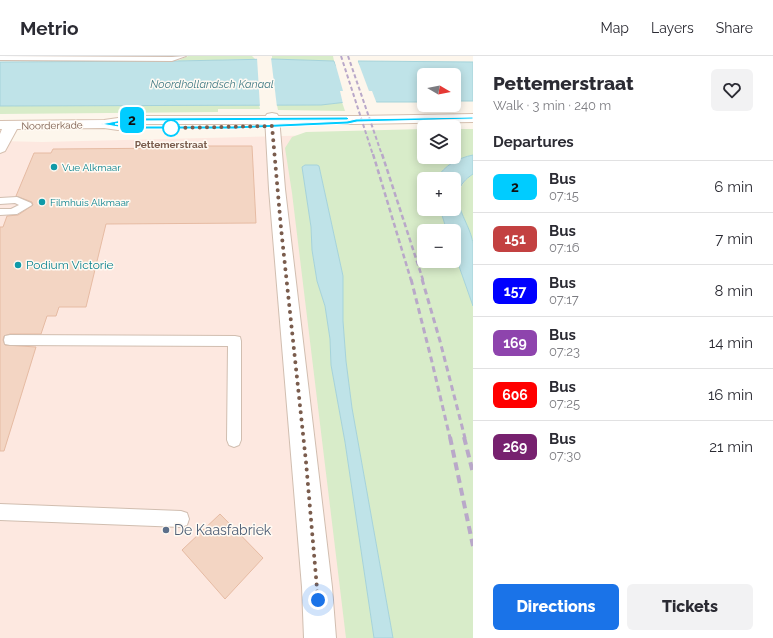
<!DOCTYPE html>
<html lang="en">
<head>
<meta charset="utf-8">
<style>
	:root { --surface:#fff; --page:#f2f2f3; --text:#2b2b33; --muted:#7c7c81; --line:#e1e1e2; --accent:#1a73e8 }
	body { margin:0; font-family:Raleway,sans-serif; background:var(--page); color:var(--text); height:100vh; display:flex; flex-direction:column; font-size:15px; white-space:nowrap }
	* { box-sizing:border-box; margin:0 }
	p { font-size:13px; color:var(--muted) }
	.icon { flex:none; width:22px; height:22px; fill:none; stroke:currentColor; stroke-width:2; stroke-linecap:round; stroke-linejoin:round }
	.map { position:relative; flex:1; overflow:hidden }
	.side { display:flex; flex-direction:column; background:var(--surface); width:300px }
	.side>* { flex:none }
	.badge { padding:0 8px; border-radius:6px; font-size:14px; line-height:26px }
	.needle { width:26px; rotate:100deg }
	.buttons { position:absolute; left:417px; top:12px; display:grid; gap:8px }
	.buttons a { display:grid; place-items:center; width:44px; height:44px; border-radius:6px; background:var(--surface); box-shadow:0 2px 10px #0003; font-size:20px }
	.you { position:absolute; width:20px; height:20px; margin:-10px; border:3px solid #fff; border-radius:50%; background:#1a73e8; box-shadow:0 0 0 6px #1a73e833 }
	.map>.badge { position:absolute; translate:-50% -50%; box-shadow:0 0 0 2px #fff }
	h2 { padding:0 20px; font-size:15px; line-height:36px }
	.round { display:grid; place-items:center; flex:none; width:42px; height:42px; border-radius:6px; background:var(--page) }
	.head { display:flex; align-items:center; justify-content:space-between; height:68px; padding:0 20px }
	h1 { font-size:19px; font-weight:800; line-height:30px }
	.primary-button { display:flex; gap:8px; margin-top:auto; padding:8px 20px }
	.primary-button a { flex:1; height:46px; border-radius:6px; background:var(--accent); color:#fff; font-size:16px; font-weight:800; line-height:46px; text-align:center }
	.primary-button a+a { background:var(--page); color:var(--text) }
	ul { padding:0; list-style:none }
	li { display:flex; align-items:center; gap:12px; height:52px; padding:0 20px; border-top:1px solid var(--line) }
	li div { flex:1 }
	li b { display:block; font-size:15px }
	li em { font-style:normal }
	li .badge { min-width:44px; font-weight:700; text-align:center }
	header { display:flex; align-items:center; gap:24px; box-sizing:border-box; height:56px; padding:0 20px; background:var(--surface); border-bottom:1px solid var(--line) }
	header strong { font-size:19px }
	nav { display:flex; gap:22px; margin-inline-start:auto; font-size:14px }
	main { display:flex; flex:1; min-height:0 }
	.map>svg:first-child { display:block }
	.commercial { fill:#fde8e0 }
	.green { fill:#d8ecc9 }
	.water { fill:#bfe3e8; stroke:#a5d3da }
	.pier { fill:#fdf6ec }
	.building { fill:#f3d5c3; stroke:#e6bba3 }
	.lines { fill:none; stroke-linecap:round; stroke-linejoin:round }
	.service-casing { stroke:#d1beb0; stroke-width:2 }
	.minor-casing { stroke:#d1beb0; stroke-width:2 }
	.secondary-casing { stroke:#d6c0b0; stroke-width:2 }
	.service { fill:#fff; fill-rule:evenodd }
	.minor { fill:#fff; fill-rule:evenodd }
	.secondary { fill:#fff; fill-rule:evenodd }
	.rail-far3 { stroke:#b9a8c9; stroke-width:2; stroke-dasharray:4 2.5; stroke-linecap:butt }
	.rail-far2 { stroke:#b9a8c9; stroke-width:2.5; stroke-dasharray:5 3; stroke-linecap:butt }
	.rail-far1 { stroke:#b9a8c9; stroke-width:3; stroke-dasharray:6 4; stroke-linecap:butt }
	.rail { stroke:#b9a8c9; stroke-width:4; stroke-dasharray:8 5; stroke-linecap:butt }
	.line { fill:#0cf; stroke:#fff }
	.walk { stroke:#7a5c4d; stroke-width:4; stroke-dasharray:0 7.2 }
	.stop-dot { fill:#fff; stroke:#0cf; stroke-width:2 }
	.culture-dot { fill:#0f9aa8; stroke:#fffaf3; stroke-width:1.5 }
	.service-dot { fill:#5c6f8a; stroke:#fffaf3; stroke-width:1.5 }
	.labels { text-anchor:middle; stroke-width:3; stroke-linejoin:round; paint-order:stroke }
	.far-street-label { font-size:10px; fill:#7a5c4d; stroke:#fffaf3 }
	.far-stop-label { font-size:10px; font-weight:bold; fill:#7a5c4d; stroke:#fffaf3 }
	.far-culture-label { font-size:10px; fill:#0d838f; stroke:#fffaf3; text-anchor:start }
	.far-water-label { font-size:11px; font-style:italic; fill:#437c86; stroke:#fffaf3 }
	.culture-label { font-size:12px; fill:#0d838f; stroke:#fffaf3; text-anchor:start }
	.near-service-label { font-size:14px; fill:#4e5e75; stroke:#fffaf3; text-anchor:start }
</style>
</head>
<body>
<header>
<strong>Metrio</strong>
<nav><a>Map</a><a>Layers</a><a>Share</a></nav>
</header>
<main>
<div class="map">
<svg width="473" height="582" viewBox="0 0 473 582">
	<rect width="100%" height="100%" fill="#fdf6ec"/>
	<!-- commercial -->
	<polygon class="commercial" points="322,79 415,582 0,582 0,85 42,86"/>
	<!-- green -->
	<g class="green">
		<polygon points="188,0 252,0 255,3 177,5"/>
		<polygon points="272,0 333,0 334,5 272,3"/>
		<polygon points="337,46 342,46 345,55 278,54 277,49 321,49 322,48 335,48"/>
		<polygon points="259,49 260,53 218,53 218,56 0,58 0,50"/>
		<path d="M424,73V101H454V73H473V99C458,102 445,109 436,123H424V153H440L447,175H424V205H454V196L473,250V582H393L352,352L346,305L343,265V220L319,110L305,109L302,111L311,171L312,194L317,225L325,250L330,283L331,309L345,386L374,582H346L292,137L285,92L292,81L306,76Z"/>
		<path d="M473,118V187C464,163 446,136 473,118Z"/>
	</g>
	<!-- water -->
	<g class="water">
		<polygon points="272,3 334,5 336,10 359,9 358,5 473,6 473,45 454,45 454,19 424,19 424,46 371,46 369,39 345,39 347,46 321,49 0,50 0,6 177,5"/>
		<path d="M473,99V118C441,139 470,163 473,188C473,208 473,230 473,250L454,196V175H447L440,153H454V123H436C445,109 458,102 473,99Z"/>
		<polygon points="305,109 317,109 319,110 343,220 343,265 346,305 352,352 393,582 374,582 345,386 331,309 330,283 325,250 317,225 312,194 311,171 302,111"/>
	</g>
	<!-- pier -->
	<g class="pier">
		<polygon points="257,2 271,2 277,51 260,51"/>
		<polygon points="334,3 337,8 356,8 357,3 369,35 372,35 377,48 370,47 368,41 347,41 349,47 343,48 340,35 343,35"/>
	</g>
	<!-- building -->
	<g class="building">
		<polygon points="181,90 252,90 256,167 106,168 86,251 59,251 56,260 47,260 41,278 10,278 4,280 3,284 5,289 36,291 4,395 0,395 0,171 3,171 7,160 18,159 33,149 32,146 16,140 34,97 51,97 53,93 181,92"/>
		<polygon points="220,458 263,502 225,543 182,494"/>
	</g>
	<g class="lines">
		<!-- service casing -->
		<g class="service-casing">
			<g id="service">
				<polygon points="0,0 172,1 186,0 172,5 0,4"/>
				<polygon points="17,141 31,147 32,149 17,158 0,159 0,153 11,153 19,149 15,147 0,148 0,142"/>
				<polygon points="10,279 235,280 240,281 241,285 241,384 239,389 234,391 229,389 227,384 228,290 10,289 5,288 4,284 5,280"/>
				<polygon points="0,448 181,455 187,457 189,463 187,469 181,471 0,464"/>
			</g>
		</g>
		<!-- minor casing -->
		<g class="minor-casing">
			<polygon id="minor" points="272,57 277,58 279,61 285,133 332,531 336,582 304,582 302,531 269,133 265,61 267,58"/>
		</g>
		<!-- secondary casing -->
		<g class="secondary-casing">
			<polygon id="secondary" points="473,58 473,66 356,68 132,68 125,69 123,73 118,74 104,72 17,73 5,95 0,97 0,78 2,73 0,73 0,65 104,64 132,60 356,60"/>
		</g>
		<!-- service -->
		<use href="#service" class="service"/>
		<!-- minor -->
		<use href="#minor" class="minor"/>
		<!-- secondary -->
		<use href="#secondary" class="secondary"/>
		<!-- rail-far3 -->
		<g class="rail-far3">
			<polyline points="341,0 373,99"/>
			<polyline points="348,0 382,99"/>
		</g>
		<!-- rail-far2 -->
		<g class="rail-far2">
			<polyline points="373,98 411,224"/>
			<polyline points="382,98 423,224"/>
		</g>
		<!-- rail-far1 -->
		<g class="rail-far1">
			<polyline points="411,223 432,306 450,382"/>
			<polyline points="422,223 440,285 465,382"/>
		</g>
		<!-- rail -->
		<g class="rail">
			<polyline points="450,381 473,490"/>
			<polyline points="464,381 473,417"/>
		</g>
	</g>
	<!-- line -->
	<polygon class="line" points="473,61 473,63 357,66 348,68 234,73 130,73 101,68 132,62 347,61 349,63 347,64 132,65 115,68 130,70 234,70 347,65 356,63"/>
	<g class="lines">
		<!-- walk -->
		<polyline class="walk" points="171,72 272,70 281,172 306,406 318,544"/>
	</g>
	<!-- markers -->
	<circle class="stop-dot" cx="171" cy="72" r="8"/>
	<g class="culture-dot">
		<circle cx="54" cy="111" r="4"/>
		<circle cx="42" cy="146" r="4"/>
		<circle cx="18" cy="209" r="4"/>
	</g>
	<circle class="service-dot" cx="166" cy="474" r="4"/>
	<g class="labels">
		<!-- far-street labels -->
		<g class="far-street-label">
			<text transform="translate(52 69) rotate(-1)" y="4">Noorderkade</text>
		</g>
		<!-- far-stop labels -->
		<g class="far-stop-label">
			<text x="171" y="92">Pettemerstraat</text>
		</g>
		<!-- far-culture labels -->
		<g class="far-culture-label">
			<text x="62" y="115">Vue Alkmaar</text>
			<text x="50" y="150">Filmhuis Alkmaar</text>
		</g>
		<!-- far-water labels -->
		<g class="far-water-label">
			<text x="212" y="32">Noordhollandsch Kanaal</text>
		</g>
		<!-- culture labels -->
		<g class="culture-label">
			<text x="26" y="213">Podium Victorie</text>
		</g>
		<!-- near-service labels -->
		<g class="near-service-label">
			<text x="174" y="479">De Kaasfabriek</text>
		</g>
	</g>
</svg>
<div class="buttons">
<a><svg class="needle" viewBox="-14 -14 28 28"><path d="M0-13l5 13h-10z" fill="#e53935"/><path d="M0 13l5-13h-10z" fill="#7c7c81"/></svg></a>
<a><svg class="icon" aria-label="layers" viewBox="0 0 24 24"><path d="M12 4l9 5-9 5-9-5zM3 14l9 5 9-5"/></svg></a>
<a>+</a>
<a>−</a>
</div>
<div class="you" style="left:318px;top:544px"></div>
<b class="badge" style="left:132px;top:64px;background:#0cf;color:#111">2</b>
</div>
<section class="side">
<div class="head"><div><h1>Pettemerstraat</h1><p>Walk · 3 min · 240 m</p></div><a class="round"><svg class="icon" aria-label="heart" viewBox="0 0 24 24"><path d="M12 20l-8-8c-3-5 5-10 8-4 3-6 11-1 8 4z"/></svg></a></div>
<h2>Departures</h2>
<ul>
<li><span class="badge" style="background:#0cf;color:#111">2</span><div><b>Bus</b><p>07:15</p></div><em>6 min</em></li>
<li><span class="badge" style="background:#c34141;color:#fff">151</span><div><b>Bus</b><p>07:16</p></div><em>7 min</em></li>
<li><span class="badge" style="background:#00f;color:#fff">157</span><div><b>Bus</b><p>07:17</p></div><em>8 min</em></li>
<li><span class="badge" style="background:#8e44ad;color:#fff">169</span><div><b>Bus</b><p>07:23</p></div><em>14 min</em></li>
<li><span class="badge" style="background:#f00;color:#fff">606</span><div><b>Bus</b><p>07:25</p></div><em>16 min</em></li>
<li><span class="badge" style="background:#77216f;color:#fff">269</span><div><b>Bus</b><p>07:30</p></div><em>21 min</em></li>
</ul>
<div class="primary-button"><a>Directions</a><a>Tickets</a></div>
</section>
</main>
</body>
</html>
